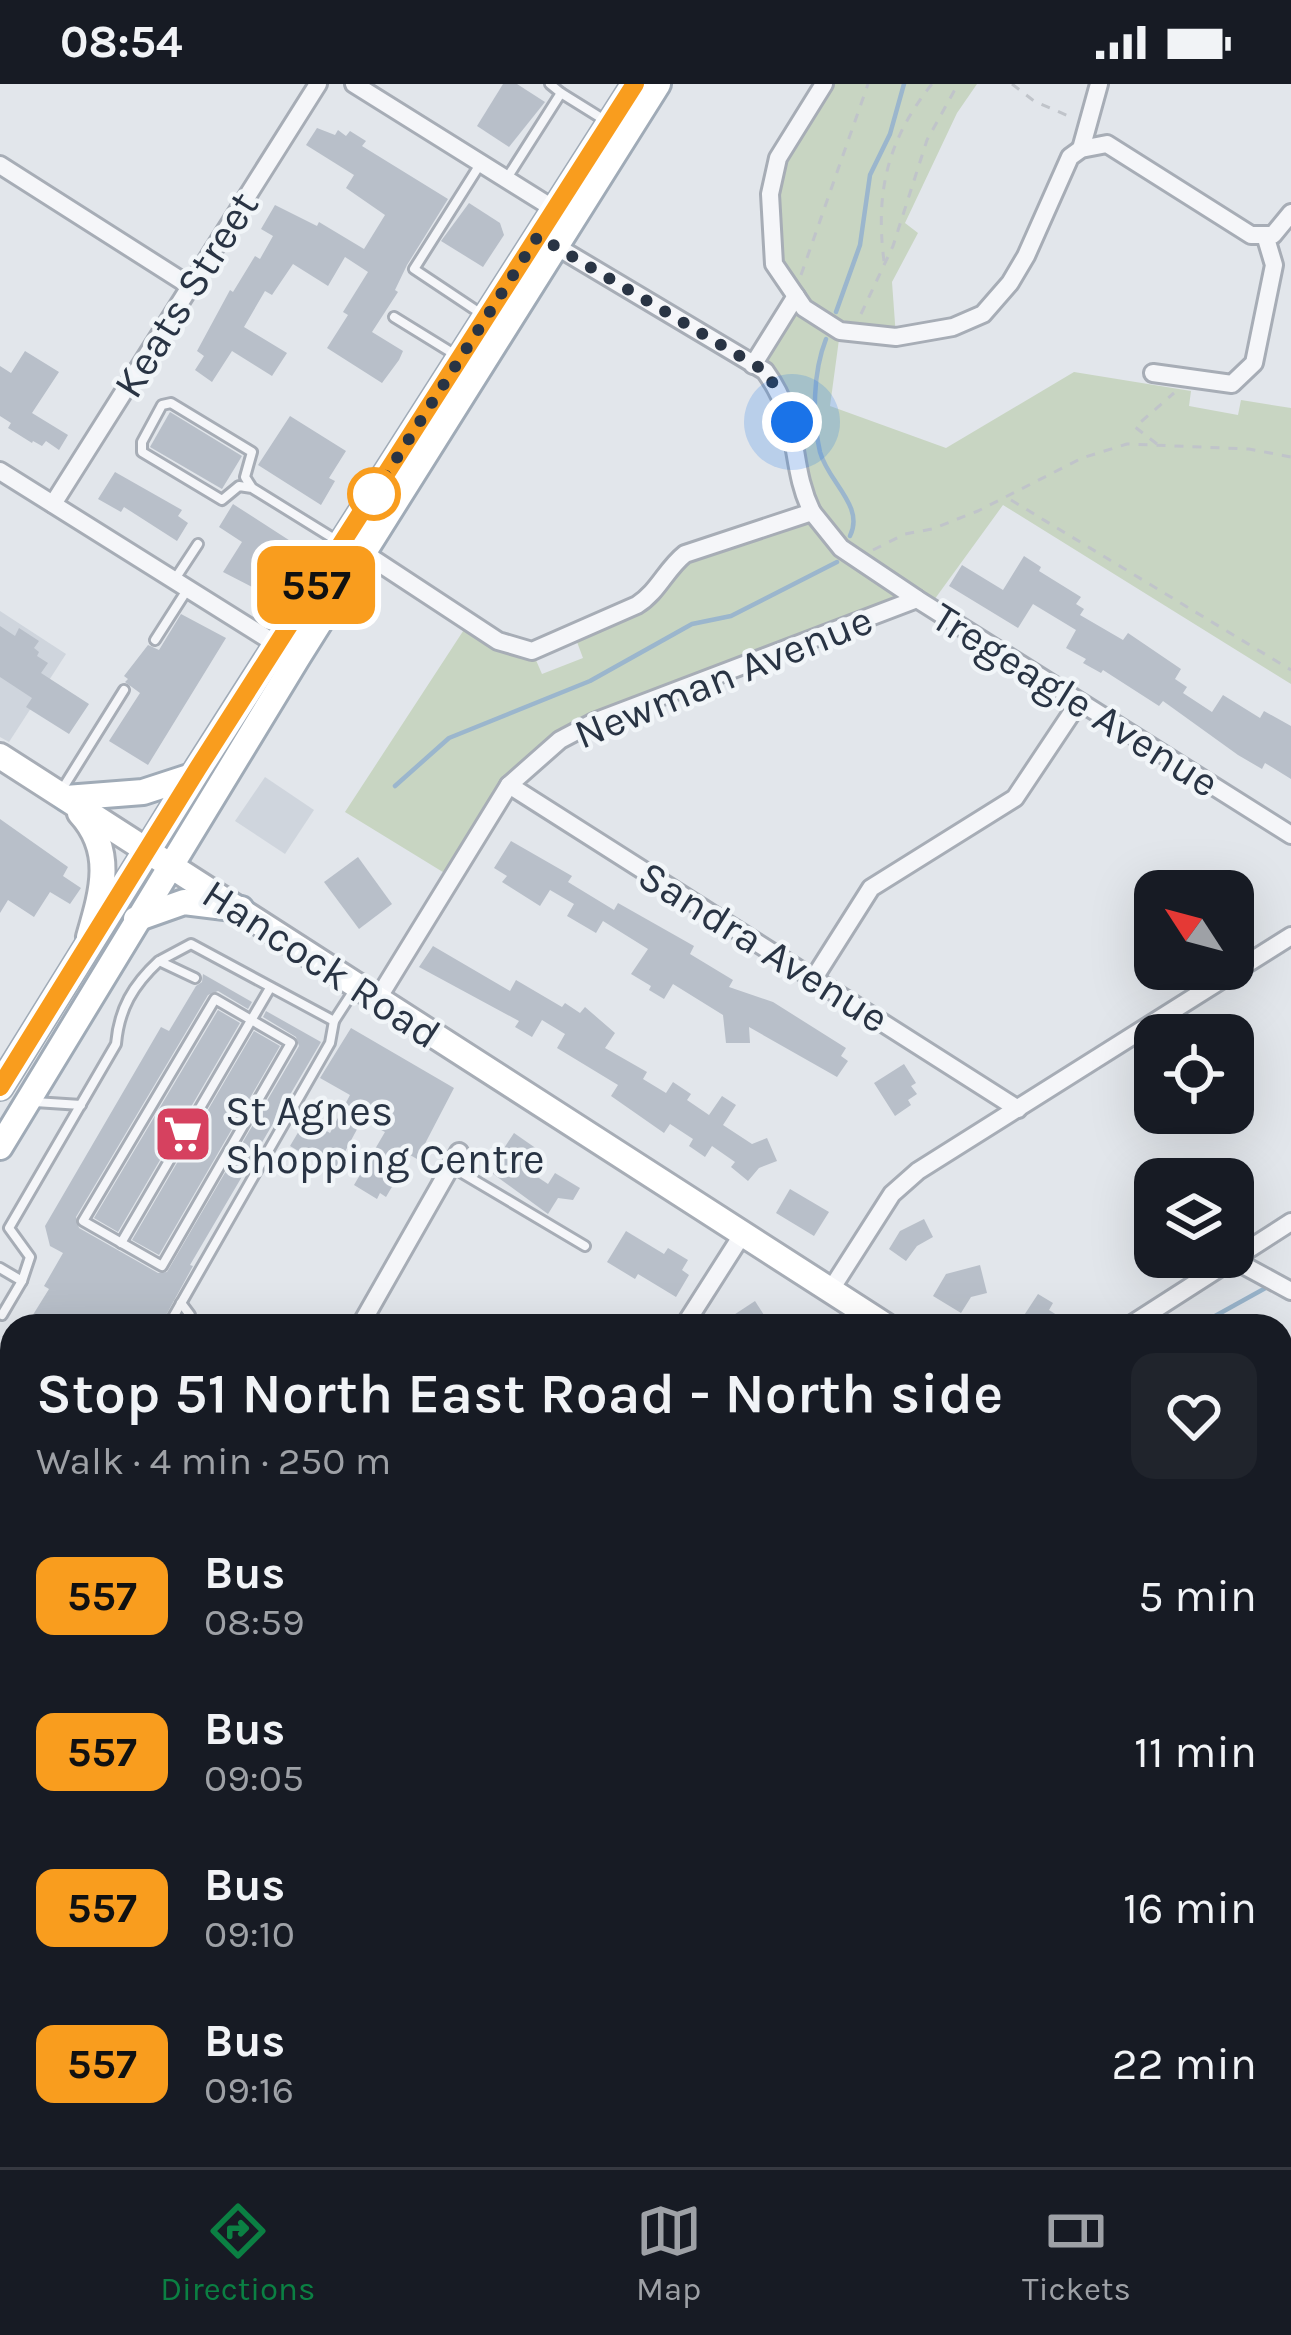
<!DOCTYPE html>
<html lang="en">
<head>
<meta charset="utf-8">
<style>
	:root { --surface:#171b24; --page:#20242c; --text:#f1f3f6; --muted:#9ea1a6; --line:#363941; --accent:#0b8043 }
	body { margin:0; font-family:Karla,sans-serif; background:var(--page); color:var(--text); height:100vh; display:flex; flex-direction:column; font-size:45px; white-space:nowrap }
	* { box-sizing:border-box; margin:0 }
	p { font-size:39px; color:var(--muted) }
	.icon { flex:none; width:66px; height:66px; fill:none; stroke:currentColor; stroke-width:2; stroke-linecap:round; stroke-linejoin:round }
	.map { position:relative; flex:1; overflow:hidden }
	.details { position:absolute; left:0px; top:1230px; width:1293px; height:855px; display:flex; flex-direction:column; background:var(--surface); border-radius:36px 36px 0 0; box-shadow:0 12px 48px #0002 }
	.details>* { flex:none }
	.badge { padding:0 24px; border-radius:18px; font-size:42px; line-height:78px }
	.needle { width:78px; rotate:306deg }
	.buttons { position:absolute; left:1134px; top:786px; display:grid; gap:24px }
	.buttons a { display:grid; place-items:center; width:120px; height:120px; border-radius:24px; background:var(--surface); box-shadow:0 12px 48px #0002; font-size:60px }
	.you { position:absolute; width:60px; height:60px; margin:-30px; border:9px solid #fff; border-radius:50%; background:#1a73e8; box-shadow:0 0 0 18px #1a73e833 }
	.map>.badge { position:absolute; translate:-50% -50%; box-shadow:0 0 0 6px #fff }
	.round { display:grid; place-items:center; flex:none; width:126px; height:126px; border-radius:24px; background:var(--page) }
	.summary { display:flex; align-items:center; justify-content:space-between; height:204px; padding:0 36px }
	h1 { font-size:57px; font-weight:600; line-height:90px }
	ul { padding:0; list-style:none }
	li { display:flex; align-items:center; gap:36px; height:156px; padding:0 36px }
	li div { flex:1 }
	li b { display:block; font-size:45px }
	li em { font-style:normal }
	li .badge { min-width:132px; font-weight:700; text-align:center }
	.status { display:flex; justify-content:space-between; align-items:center; height:84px; padding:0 60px; background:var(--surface); direction:ltr }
	.status svg { height:33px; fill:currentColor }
	.menu { display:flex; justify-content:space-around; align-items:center; height:168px; border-top:3px solid var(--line); background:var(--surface); font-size:33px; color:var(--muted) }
	.menu a { display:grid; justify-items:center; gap:6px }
	.menu .active { color:var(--accent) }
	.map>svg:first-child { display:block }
	.built { fill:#cfd5dd }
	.green { fill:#c8d5c2 }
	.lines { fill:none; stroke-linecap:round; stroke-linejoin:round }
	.stream { stroke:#9bb6cd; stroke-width:4.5 }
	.building { fill:#b8bfc9 }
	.lane-casing { stroke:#a7adb6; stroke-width:14 }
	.street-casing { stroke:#a7adb6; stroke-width:22 }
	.secondary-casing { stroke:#a7adb6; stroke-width:30 }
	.primary-casing { stroke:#a0abb7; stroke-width:30 }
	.path { stroke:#c0c4ca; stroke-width:3; stroke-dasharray:9 9; stroke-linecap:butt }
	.lane { stroke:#f5f6f9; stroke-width:8 }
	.street { stroke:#f5f6f9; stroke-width:16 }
	.secondary { stroke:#fff; stroke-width:24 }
	.primary { stroke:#fff; stroke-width:24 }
	.line-casing { stroke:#fff; stroke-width:27 }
	.line { stroke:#f99d1e; stroke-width:18 }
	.walk { stroke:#293444; stroke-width:12; stroke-dasharray:0 21.6 }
	.stop-dot { fill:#fff; stroke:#f99d1e; stroke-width:6 }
	.labels { text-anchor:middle; stroke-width:9; stroke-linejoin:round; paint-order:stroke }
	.street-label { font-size:42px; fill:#293444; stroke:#f1f5f8 }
	.poi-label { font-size:42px; fill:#293444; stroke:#f1f5f8; text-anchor:start }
</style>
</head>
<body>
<div class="status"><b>08:54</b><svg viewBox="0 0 49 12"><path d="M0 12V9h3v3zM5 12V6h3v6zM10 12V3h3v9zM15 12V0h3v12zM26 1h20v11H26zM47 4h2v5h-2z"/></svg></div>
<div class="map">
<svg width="1291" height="2083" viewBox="0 0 1291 2083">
	<rect width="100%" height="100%" fill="#e2e6eb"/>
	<!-- built -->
	<g class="built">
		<polygon points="0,527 66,570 9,658 0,653"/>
		<polygon points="265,693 314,726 285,770 235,737"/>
	</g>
	<!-- green -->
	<g class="green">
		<polygon points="824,0 977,0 957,29 905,139 918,149 892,198 896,253 840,248 830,322 946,364 1074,288 1191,307 1189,322 1238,331 1241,316 1291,324 1291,600 1003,421 929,523 917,515 594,638 525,685 451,793 345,728 469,538 532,567 542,590 583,574 574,550 637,521 671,482 812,428 792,338 753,281 796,212 774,180 778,74"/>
		<polygon points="12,1547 12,1638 0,1630 0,1568"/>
	</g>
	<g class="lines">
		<!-- stream -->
		<g class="stream">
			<polyline points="836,228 860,161 870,91 890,50 904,0"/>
			<path d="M826,255C813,288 812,333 820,368C828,398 865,422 850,452"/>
			<polyline points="395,702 449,654 590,597 692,540 731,532 837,478"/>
			<polyline points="1197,1242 1271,1201"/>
			<polyline points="653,2083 660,2073"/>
		</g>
	</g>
	<!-- building -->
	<g class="building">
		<polygon points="503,0 517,0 545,18 509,63 477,42"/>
		<polygon points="317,44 335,51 338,46 346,52 350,47 366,57 362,62 448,115 407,181 395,206 398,208 372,248 403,267 399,276 382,299 327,264 348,231 343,228 368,188 345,173 328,202 293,180 272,211 265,207 244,243 287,269 272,292 232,267 212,298 195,286 204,272 197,267 230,206 233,208 255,172 260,175 273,152 261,145 275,121 317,142 319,138 364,165 385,131 346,104 354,91 306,61"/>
		<polygon points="469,119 500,139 504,151 483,183 441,157"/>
		<polygon points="25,267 59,288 32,329 68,351 59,366 46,357 42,362 33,357 32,359 8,344 11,339 0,332 0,282 11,289"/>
		<polygon points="170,328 242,372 222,405 150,363"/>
		<polygon points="290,332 346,367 329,394 335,397 321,421 258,381"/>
		<polygon points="115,388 182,426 178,432 188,439 177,457 124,423 121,428 98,415"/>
		<polygon points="233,420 295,460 258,506 223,488 242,458 219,443"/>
		<polygon points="1024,472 1041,483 1039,487 1081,513 1076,520 1084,525 1080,531 1123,556 1128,549 1181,585 1175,595 1187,603 1183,609 1212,628 1223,611 1260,634 1264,627 1291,642 1291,695 1265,679 1262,685 1238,671 1163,617 1159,622 1103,586 1101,589 1083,579 1086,575 1066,564 1076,546 1033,520 1018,544 949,502 962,481 1003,506"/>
		<polygon points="181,530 226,554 148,681 109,657 140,609 125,598 128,595 124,592 148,561 159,566"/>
		<polygon points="0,542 15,552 19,544 39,557 34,564 39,568 37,572 48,579 41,589 89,620 69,650 26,623 32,614 0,593"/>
		<polygon points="0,735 68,783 63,792 81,804 70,820 50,808 34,833 8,816 0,829"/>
		<polygon points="511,757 572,792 568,798 614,826 618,819 694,862 690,870 733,896 729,903 773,918 846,964 841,972 848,977 837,993 749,943 750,959 726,959 723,931 673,900 664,915 649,906 651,902 631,890 648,865 603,837 596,849 567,832 574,820 550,806 540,822 502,798 507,792 494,784"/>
		<polygon points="358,773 392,820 359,845 324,798"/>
		<polygon points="433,862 510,907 516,896 562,923 565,919 580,929 585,923 615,949 605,964 647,988 643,995 666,1009 673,998 691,1010 687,1016 709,1031 722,1012 736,1021 723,1041 752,1060 767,1054 777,1077 759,1084 748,1097 731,1083 735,1078 712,1062 705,1073 689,1062 693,1055 670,1040 664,1049 611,1012 618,1001 557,964 565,950 542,936 532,953 515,943 519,937 419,883"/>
		<polygon points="203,890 252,918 248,925 218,907 208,911 76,1133 79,1144 158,1189 167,1188 299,962 296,953 263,933 266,927 321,958 190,1181 193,1182 160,1242 26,1242 49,1205 44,1202 63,1169 50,1162 45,1142 161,943 169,947 196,902 202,898"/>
		<polygon points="218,926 240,939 118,1148 94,1134"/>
		<polygon points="351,944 454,1004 417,1075 403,1067 390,1092 396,1096 386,1113 380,1109 377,1115 354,1101 385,1048 362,1036 334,1088 290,1062 306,1035 330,1049 350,1011 320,994"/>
		<polygon points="254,947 280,962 159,1171 132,1156"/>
		<polygon points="904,980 916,999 911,1002 917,1010 908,1016 911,1021 895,1032 874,999"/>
		<polygon points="514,1049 537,1065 524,1084 548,1100 555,1089 580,1104 573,1116 558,1114 548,1130 489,1087"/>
		<polygon points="790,1105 829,1128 814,1152 776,1129"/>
		<polygon points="924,1135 933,1153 917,1162 906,1177 889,1165 900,1147"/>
		<polygon points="626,1147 664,1170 668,1164 688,1176 682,1186 689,1191 676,1213 638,1190 635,1195 607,1178"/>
		<polygon points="980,1181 987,1209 971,1213 961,1229 933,1212 946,1190"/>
		<polygon points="1038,1210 1053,1219 1049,1226 1074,1242 1017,1242"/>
		<polygon points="755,1217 771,1242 717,1242"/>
	</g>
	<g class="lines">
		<!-- lane casing -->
		<g class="lane-casing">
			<g id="lane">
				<polyline points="550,0 561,9"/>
				<polyline points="479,82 414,185 480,229"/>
				<polyline points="507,94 561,9 606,37"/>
				<polyline points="394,233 454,270"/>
				<polyline points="252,404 245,393 252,368 171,319 162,321 142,358 142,368 222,416 239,402 252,404 336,456"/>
				<polyline points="175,495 198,460"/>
				<polyline points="155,556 187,506"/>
				<polyline points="61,707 124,606"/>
				<polyline points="161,876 191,860 334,937 356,903"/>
				<polygon points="215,915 291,959 162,1182 83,1137"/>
				<polyline points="35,1018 81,1021"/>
				<polyline points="452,1083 585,1162"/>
				<polyline points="121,1159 270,904"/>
				<polyline points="0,1184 22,1197 2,1231"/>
				<path d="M22,1197L30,1173L9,1144L116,960C119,925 133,901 159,877L195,894"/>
				<polyline points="181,1219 190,1231 190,1242"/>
				<polyline points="168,1242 330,959 334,937"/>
				<polyline points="0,1538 12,1517"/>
			</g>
		</g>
		<!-- street casing -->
		<g class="street-casing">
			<g id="street">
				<polyline points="354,0 562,130"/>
				<polyline points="824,0 778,74 770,110 774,180 804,224 840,247 896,253 953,243 983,230 1010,199 1026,172 1070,73 1081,65 1107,60 1251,151 1273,151 1291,129"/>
				<polyline points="1081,65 1099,0"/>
				<polyline points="0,81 190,202"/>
				<polyline points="753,281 796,212"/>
				<polyline points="1153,289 1232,300 1254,279 1274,181 1265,151"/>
				<polyline points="0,387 284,565"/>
				<polyline points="53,420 318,0"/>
				<polyline points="812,428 841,464 917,515 1291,751"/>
				<path d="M355,463L498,557L532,567L637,521C658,508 666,485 685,470L812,428C788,379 803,340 765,287L549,158"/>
				<polyline points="509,701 1018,1025"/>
				<polyline points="814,894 871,804 1015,714 1079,618"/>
				<polyline points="377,916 509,701 560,656 594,638 917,515"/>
				<polyline points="1232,1175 1291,1207"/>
				<polyline points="830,1207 892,1110 918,1087 1291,852"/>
				<polyline points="360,1242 459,1068"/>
				<polyline points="684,1242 742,1151"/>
				<polyline points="1129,1242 1291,1138"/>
				<polyline points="0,1658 12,1665"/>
				<polyline points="1281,1847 1291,1829"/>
				<polyline points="0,2000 12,1963"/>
				<polyline points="341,2073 357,2083"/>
				<polyline points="236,2083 242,2073"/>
				<polyline points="594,2083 600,2073"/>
				<polyline points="1138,2083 1144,2073"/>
			</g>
		</g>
		<!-- secondary casing -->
		<g class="secondary-casing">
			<g id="secondary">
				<polyline points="0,672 886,1242"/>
				<path d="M80,729C115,767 102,808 89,853"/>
				<polyline points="1281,1484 1291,1490"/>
			</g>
		</g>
		<!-- primary casing -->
		<g class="primary-casing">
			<g id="primary">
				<polyline points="66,714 143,708 192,692"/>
				<polyline points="136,835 184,818 241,825"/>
				<polyline points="0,1003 198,684 635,0"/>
				<polyline points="0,1063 298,573 658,0"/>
			</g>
		</g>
		<!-- path -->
		<g class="path">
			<polyline points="1012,0 1034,17 1073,34"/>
			<path d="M884,177C875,107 888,55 932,0"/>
			<polyline points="801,191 868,0"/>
			<polyline points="861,230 893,162 927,56 958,0"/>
			<polyline points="1157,360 1135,343 1174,309"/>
			<polyline points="1011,416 1291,586"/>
			<polyline points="873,466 905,450 932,445 978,427 1082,374 1127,360 1249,365 1291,373"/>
			<polyline points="0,1640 12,1623"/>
		</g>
		<!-- lane -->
		<use href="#lane" class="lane"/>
		<!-- street -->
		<use href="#street" class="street"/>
		<!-- secondary -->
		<use href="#secondary" class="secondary"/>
		<!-- primary -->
		<use href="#primary" class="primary"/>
	</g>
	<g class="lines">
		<!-- line casing -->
		<g class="line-casing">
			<polyline id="line" points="0,1003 198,684 635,0"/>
		</g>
		<!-- line -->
		<use href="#line" class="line"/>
		<!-- walk -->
		<polyline class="walk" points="374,410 538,152 765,287 785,318 792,338"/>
	</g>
	<!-- icons -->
	<defs>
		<g id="supermarket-square" transform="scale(3)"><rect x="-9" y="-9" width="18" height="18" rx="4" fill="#d6415f" stroke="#f1f5f8"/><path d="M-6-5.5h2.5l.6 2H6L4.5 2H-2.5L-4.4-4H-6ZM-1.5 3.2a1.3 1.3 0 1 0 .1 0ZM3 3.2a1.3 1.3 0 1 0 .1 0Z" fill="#fff"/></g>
	</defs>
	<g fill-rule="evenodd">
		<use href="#supermarket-square" x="183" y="1050"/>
	</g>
	<!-- markers -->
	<circle class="stop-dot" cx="374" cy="410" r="24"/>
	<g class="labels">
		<!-- street labels -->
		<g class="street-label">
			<text transform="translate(185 210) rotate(-58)" y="15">Keats Street</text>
			<text transform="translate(723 592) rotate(-22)" y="15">Newman Avenue</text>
			<text transform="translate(1076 615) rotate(32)" y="15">Tregeagle Avenue</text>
			<text transform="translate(764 862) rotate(32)" y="15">Sandra Avenue</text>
			<text transform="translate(322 879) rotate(33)" y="15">Hancock Road</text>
		</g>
		<!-- poi labels -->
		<g class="poi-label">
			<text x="225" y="1041">St Agnes<tspan x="225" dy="48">Shopping Centre</tspan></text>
		</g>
	</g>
</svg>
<div class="buttons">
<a><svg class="needle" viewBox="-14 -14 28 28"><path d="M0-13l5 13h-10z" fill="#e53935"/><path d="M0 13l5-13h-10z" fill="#9ea1a6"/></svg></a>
<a><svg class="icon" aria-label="locate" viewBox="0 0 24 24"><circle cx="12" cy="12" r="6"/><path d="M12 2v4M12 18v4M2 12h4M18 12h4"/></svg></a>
<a><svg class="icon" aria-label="layers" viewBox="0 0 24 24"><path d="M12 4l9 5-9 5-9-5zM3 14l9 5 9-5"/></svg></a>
</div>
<div class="you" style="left:792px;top:338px"></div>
<b class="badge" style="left:316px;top:501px;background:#f99d1e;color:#111">557</b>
<section class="details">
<div class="summary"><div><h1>Stop 51 North East Road - North side</h1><p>Walk · 4 min · 250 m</p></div><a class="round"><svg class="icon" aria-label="heart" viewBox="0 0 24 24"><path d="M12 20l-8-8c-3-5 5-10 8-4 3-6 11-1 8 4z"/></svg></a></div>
<ul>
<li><span class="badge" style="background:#f99d1e;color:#111">557</span><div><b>Bus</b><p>08:59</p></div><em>5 min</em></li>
<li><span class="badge" style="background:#f99d1e;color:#111">557</span><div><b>Bus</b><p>09:05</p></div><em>11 min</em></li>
<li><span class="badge" style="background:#f99d1e;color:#111">557</span><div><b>Bus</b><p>09:10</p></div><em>16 min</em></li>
<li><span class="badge" style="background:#f99d1e;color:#111">557</span><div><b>Bus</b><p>09:16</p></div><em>22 min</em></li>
</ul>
</section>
</div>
<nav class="menu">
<a class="active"><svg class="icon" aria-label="directions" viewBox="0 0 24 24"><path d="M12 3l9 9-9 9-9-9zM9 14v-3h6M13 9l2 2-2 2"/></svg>Directions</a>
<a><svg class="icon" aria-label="map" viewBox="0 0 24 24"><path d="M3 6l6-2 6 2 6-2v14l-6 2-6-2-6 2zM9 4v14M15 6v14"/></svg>Map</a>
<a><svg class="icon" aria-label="tickets" viewBox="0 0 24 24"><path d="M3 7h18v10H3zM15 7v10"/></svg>Tickets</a>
</nav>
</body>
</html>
